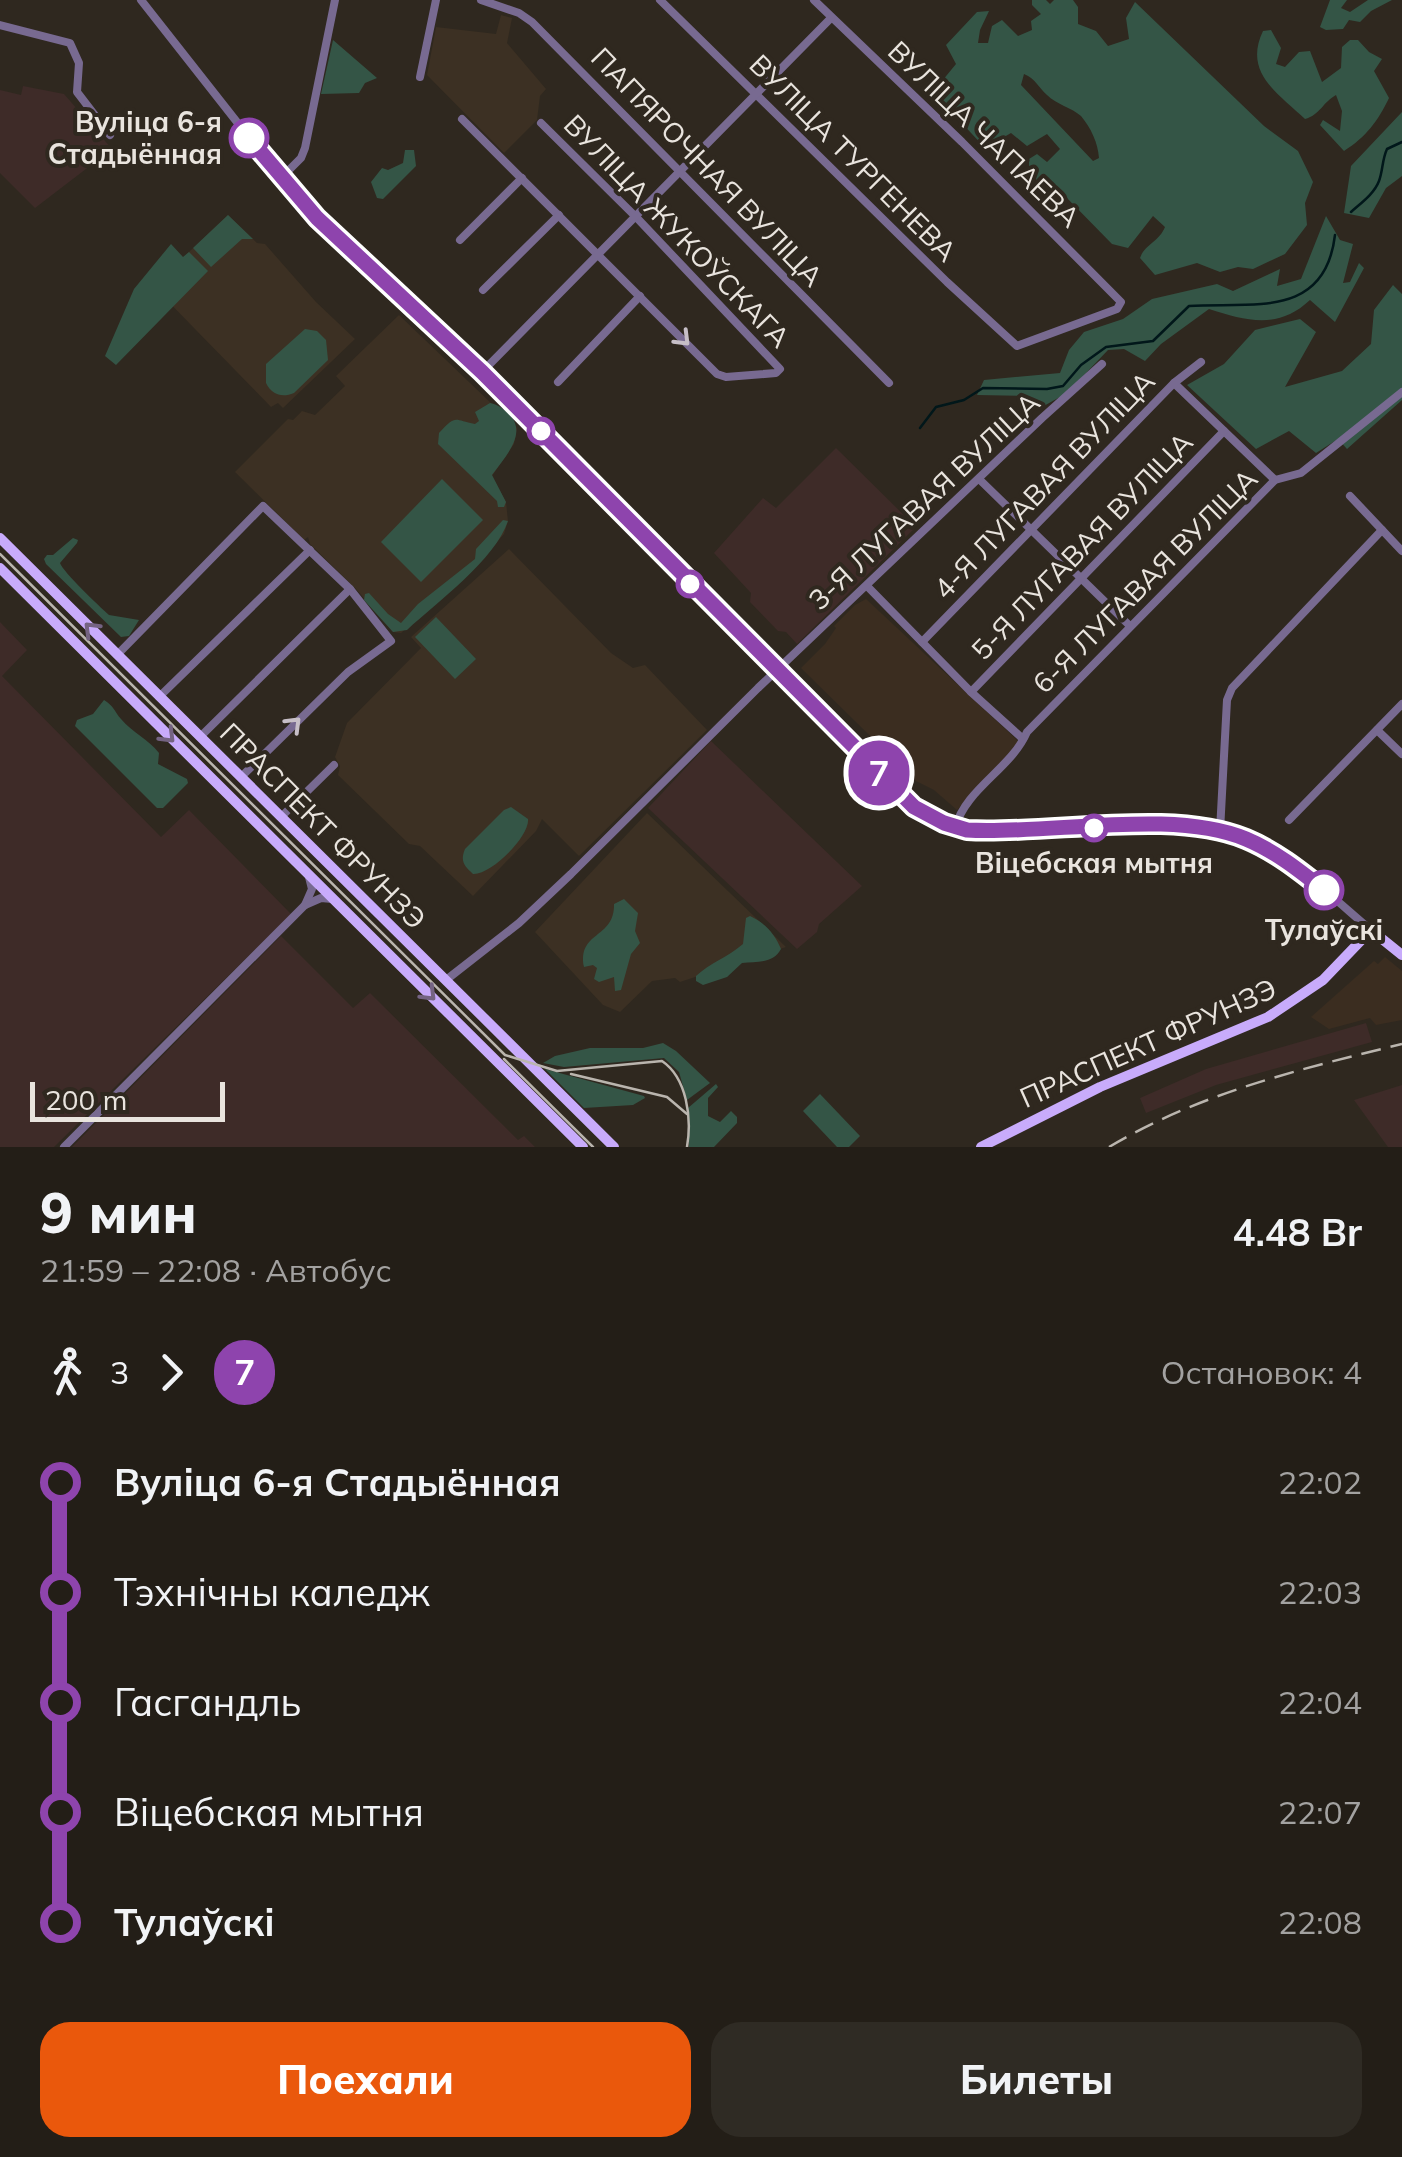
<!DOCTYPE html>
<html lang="ru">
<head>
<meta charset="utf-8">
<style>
	:root { --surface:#231e17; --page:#2f2b24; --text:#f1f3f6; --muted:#a3a2a1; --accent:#ea580c }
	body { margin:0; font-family:Mulish,sans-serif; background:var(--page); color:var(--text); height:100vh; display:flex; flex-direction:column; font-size:38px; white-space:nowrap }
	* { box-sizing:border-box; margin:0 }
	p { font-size:32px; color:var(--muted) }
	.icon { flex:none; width:55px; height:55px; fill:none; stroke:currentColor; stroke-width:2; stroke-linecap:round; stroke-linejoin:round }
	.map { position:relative; height:1147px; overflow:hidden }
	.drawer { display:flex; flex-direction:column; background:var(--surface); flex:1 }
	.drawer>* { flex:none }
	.badge { padding:0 20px; border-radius:32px; font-size:35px; line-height:65px }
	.scale { position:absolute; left:30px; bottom:25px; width:195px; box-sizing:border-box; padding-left:10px; border:5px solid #e9e4de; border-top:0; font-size:28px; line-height:35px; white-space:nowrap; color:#e9e4de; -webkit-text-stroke:8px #2f281f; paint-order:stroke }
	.map>.badge { position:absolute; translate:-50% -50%; box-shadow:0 0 0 5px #fff }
	.legs { display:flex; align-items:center; gap:15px; height:110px; padding:0 40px; font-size:32px }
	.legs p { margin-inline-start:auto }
	.head { display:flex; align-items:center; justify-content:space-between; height:170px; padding:0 40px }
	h1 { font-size:55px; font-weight:800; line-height:75px }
	.primary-button { display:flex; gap:20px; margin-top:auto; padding:20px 40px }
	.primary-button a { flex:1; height:115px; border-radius:30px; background:var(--accent); color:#fff; font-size:40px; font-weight:800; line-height:115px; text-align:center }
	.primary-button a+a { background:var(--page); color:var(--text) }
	ul { padding:0 40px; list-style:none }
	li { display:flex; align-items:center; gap:35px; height:110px; font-size:38px }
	li i { display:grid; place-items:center; width:15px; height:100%; margin:0 12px; background:currentColor }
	li i::after { content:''; width:25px; height:25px; margin:-12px; border:8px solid; border-radius:50%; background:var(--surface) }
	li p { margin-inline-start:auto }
	li:first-child i { background:linear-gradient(#0000 50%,currentColor 0) }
	li:last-child i { background:linear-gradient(currentColor 50%,#0000 0) }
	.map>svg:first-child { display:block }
	.commercial { fill:#3b2d20 }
	.industrial { fill:#3e2b28 }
	.built { fill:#3c3023 }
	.green { fill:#345546; fill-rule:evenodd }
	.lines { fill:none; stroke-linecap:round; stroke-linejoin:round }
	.stream { stroke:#01171a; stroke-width:2.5 }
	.minor { stroke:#786a91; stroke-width:8 }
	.major { stroke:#c8abfb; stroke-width:10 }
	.tram { stroke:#bab5ae; stroke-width:2.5 }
	.rail { stroke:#bab5ae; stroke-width:2.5; stroke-dasharray:20 10; stroke-linecap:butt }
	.oneway { stroke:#c7bfc7 }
	.oneway2 { stroke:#746382 }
	.line-1-casing { stroke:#fff; stroke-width:22 }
	.line-1 { stroke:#8e44ad; stroke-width:15 }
	.stop-1-dot { fill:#fff; stroke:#8e44ad; stroke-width:5 }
	.labels { text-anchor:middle; stroke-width:8; stroke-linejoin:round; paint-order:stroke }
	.stop-label { font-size:28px; font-weight:bold; fill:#e9e4de; stroke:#2f281f }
	.street-label { font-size:28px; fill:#e9e4de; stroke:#2f281f }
</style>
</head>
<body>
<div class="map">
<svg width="1402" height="1147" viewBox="0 0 1402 1147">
	<rect width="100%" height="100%" fill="#2f281f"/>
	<!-- commercial -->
	<g class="commercial">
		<polygon points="866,599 1018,741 1016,750 957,810 934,790 916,781 801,668 825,644 836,628 834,626 855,605"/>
		<polygon points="1385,957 1402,971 1402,1020 1376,1025 1370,1018 1329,1029 1311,1017 1374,961 1378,964"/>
	</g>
	<!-- industrial -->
	<g class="industrial">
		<polygon points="23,86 64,94 112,149 35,208 0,173 0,90 21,95"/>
		<polygon points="836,448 916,527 797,644 786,632 778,631 750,602 751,593 714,553 763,498 776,508"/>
		<polygon points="0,622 27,650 2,676 161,837 189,810 291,914 54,1147 0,1147"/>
		<polygon points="711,741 862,886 819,924 817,932 797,949 648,808"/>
		<polygon points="281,936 353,1008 370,993 518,1140 524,1136 535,1147 72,1147"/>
		<polygon points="1366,1023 1372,1042 1216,1085 1146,1113 1140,1098 1206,1069"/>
		<polygon points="1402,1085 1402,1147 1388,1147 1354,1100"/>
	</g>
	<!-- built -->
	<g class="built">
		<polygon points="501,15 512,18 507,43 546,89 540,96 537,120 504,153 427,75 436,27 496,34"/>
		<polygon points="228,215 257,243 265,244 316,302 355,339 283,408 278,403 271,407 153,286"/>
		<polygon points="399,315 517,428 514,444 492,476 506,502 508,521 504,534 484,557 401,633 393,632 356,589 310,544 308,537 304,540 235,472 288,419 293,420 302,411 315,415 345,386 336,376"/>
		<polygon points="509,549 611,653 633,668 645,665 707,730 579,856 542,819 536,831 473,896 420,846 409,844 338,775 340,766 335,757 347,723 421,648 411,637"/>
		<polygon points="647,813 786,947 680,982 675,978 652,981 620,1012 603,1005 535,932"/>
	</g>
	<!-- green -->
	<g class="green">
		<path d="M1032,0H1046L1050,4L1054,0H1073L1078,7V24L1096,31L1108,46L1129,39L1126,18L1135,2L1264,126L1298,151L1313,182L1305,203L1307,225L1285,254L1253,269L1238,267L1220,272L1197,263L1155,275L1140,258C1145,244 1159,242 1165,227L1153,216L1128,248L1112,244L1064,195L1043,189L1029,170V159L1037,154L1047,162L1060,149L1047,134L1027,146L1011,133L985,148L933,92L956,64L946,45L977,12L989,11L980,30L978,43H988L992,26L1002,20L1018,36L1032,30L1031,21L1041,14L1032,5ZM1024,74C1036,79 1038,87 1047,95C1056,104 1072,108 1081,116C1091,128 1098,143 1099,158L1093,161L1021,85Z"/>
		<polygon points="1330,0 1347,0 1341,8 1350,12 1368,0 1392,0 1371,11 1360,22 1349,20 1343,29 1326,30 1320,27"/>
		<path d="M1271,30L1281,48L1276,64L1285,67L1299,52L1310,51L1322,82L1341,68L1342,47L1350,40H1358L1369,52L1382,59L1374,71L1389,98C1378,121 1366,137 1344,151L1320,125L1323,120L1340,131L1342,111L1336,95C1323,102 1320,115 1305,119C1278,93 1243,73 1263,31Z"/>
		<polygon points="333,40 377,78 365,83 359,93 321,94"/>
		<polygon points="1402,112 1402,176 1386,188 1369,218 1344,213 1351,166"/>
		<polygon points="405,150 414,150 416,166 383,199 377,198 371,182 382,168 388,170 403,163"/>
		<polygon points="228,215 253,239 242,239 211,267 193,248"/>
		<path d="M1326,216L1340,240L1353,244L1343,283L1350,282L1359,263L1364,268L1335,322L1310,300C1278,330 1247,321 1209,309L1161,344L1145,361L1124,349L1108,350L1067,393L1042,407L1027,396L977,395L984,380L1060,373L1069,350L1084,332L1123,319L1152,299L1217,284L1233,291L1280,269L1277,286L1301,279Z"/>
		<polygon points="171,244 183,257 189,252 208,271 116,365 105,356 134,289"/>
		<polygon points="1393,285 1402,294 1402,400 1347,449 1338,439 1316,453 1289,431 1256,449 1187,385 1224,364 1255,330 1300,319 1316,332 1285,387 1342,371 1371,344 1374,310"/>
		<path d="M305,329L317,331L326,340L328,360L294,393C282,398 272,395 266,383V364Z"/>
		<path d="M490,403C499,405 504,409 511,416C527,436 503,459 492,475L506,502L504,507H498L497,501L438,444L439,433C457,414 453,420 475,424L479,421L475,412Z"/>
		<polygon points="442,479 483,520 421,582 381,542"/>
		<path d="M503,520L508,521C495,560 437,602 407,630L393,632L364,600L365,594L369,593L388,614L401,623L418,604L475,559L476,549Z"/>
		<path d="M73,538L78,540L77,543L60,563C63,572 99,606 109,615L139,620L129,636L121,637L46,564L44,559L47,555H53Z"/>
		<polygon points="436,617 476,659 455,679 415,637"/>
		<path d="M104,700C114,706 114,711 121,719C133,733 148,739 159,753L158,764L187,779L188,783L163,808H157L75,726L77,720L93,714Z"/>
		<path d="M511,807L528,819C530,836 491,875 473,874C464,866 460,861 465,849L504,810Z"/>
		<path d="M624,899L638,913L635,931L640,943L631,954L621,990L615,991L614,977L599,982L594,979L597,968L593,965L584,967C577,931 615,939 614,904Z"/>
		<path d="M750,916C765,923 775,934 781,949C773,964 757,961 742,963L727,977L703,985L696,981V976C710,963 728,957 743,944L746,918Z"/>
		<polygon points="663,1043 676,1051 710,1083 687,1100 679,1072 664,1058 564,1067 543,1063 555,1056 590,1048 643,1048"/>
		<polygon points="545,1069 644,1096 645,1098 633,1105 584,1108"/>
		<polygon points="716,1084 718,1087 708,1098 708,1116 720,1122 731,1111 737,1117 737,1123 714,1147 689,1147 688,1108"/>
		<polygon points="820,1094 860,1136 849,1147 837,1147 803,1111"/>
	</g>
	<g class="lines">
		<!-- stream -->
		<g class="stream">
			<path d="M1351,212C1361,203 1374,194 1379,181C1383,170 1382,160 1387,149L1402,142"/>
			<path d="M920,428L936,407L964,400L983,388L1047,389L1063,386L1081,365L1106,347L1153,341L1189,306C1251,302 1325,320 1335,235"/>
		</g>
		<!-- minor -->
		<g class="minor">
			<path d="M141,0L281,178L317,218L489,379L914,807L944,823L967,830C1047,834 1176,808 1248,840C1295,860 1333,898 1371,930"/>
			<polyline points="481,0 519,13 532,22 889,383"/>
			<polyline points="660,0 947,282 1017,346 1117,309 1121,302 962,142 814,0"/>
			<polyline points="0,25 70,43 79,63 77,92 110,135"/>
			<polyline points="420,77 436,0"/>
			<polyline points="462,119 717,374 726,377 776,373 780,369 637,218 541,123"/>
			<polyline points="281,178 301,158 305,148 335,0"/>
			<polyline points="460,240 522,178"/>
			<polyline points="483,290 559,215"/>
			<polyline points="482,372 831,18"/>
			<polyline points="558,382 640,296"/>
			<polyline points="1174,383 1275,480"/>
			<polyline points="979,479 1130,626"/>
			<polyline points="1350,496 1402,551"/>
			<polyline points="867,586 971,692 1023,739"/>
			<polyline points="922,642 1174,383 1201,362"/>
			<polyline points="117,655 263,506 350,589 391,641 348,672 241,777"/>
			<polyline points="971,692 1224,431"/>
			<polyline points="159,697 310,550"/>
			<polyline points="1377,730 1402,754"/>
			<polyline points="200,737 350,589"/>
			<polyline points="281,817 334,765"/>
			<polyline points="1289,820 1402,704"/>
			<path d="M955,828C966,788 1011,769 1027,732L1275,480L1301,473L1402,392"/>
			<polyline points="1220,831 1227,700 1232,688 1382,530"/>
			<polyline points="305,905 312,889 309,877"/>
			<polyline points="446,980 519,923 571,874 758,688 1042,418 1102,364"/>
			<polyline points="64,1147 305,905 321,898 332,899"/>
		</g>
		<!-- major -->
		<g class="major">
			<polyline points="0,538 614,1147"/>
			<polyline points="0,568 583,1147"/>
			<polyline points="981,1147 1100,1087 1268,1017 1323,980 1371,930 1402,955"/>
		</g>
		<!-- tram -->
		<g class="tram">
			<path d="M0,554L505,1055L557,1071L662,1061C687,1078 692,1118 687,1147"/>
			<polyline points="504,1059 593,1147"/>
			<polyline points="571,1074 667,1097 687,1114"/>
		</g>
		<!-- rail -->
		<path class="rail" d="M1109,1147C1200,1093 1300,1069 1402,1044"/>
	</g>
	<!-- one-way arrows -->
	<defs><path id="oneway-chevron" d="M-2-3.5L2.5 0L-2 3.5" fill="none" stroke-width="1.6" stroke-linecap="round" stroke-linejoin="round" transform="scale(2.5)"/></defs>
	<g class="oneway">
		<use href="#oneway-chevron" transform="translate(683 339) rotate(45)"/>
		<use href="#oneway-chevron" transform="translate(294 724) rotate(-45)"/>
	</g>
	<g class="oneway2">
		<use href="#oneway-chevron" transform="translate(91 629) rotate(-135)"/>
		<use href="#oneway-chevron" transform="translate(168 736) rotate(45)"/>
		<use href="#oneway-chevron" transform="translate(429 994) rotate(45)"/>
	</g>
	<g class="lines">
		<!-- line-1 casing -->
		<g class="line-1-casing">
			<path id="line-1" d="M249,138L317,218L482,372L914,807L944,823L967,830C1050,835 1171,808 1246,839C1275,851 1300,871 1324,890"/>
		</g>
		<!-- line-1 -->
		<use href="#line-1" class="line-1"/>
	</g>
	<!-- markers -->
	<g class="stop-1-dot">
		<circle cx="249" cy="138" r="18"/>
		<circle cx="541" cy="431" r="12"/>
		<circle cx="690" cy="584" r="12"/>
		<circle cx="1094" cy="828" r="12"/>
		<circle cx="1324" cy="890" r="18"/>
	</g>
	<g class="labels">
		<!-- stop labels -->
		<g class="stop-label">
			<text x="222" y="132" text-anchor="end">Вуліца 6-я<tspan x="222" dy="32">Стадыённая</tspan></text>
			<text x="1094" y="873">Віцебская мытня</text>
			<text x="1324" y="940">Тулаўскі</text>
		</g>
		<!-- street labels -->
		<g class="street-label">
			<text transform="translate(984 134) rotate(44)" y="10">ВУЛІЦА ЧАПАЕВА</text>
			<text transform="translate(853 158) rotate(45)" y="10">ВУЛІЦА ТУРГЕНЕВА</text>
			<text transform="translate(707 167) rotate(46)" y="10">ПАПЯРОЧНАЯ ВУЛІЦА</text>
			<text transform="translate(677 231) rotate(46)" y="10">ВУЛІЦА ЖУКОЎСКАГА</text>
			<text transform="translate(1044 485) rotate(-46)" y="10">4-Я ЛУГАВАЯ ВУЛІЦА</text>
			<text transform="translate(924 501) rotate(-43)" y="10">3-Я ЛУГАВАЯ ВУЛІЦА</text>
			<text transform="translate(1082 546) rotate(-46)" y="10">5-Я ЛУГАВАЯ ВУЛІЦА</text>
			<text transform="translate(1145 581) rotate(-45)" y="10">6-Я ЛУГАВАЯ ВУЛІЦА</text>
			<text transform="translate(323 826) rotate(45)" y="10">ПРАСПЕКТ ФРУНЗЭ</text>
			<text transform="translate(1148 1043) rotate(-24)" y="10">ПРАСПЕКТ ФРУНЗЭ</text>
		</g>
	</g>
</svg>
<div class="scale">200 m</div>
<b class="badge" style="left:879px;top:773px;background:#8e44ad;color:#fff">7</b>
</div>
<section class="drawer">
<div class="head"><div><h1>9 мин</h1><p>21:59 – 22:08 · Автобус</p></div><b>4.48 Br</b></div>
<div class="legs"><svg class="icon" aria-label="walk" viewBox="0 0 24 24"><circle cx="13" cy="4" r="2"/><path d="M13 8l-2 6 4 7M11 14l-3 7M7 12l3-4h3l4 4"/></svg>3<svg class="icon" aria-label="forward" viewBox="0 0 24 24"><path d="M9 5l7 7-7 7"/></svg><b class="badge" style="background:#8e44ad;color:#fff">7</b><p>Остановок: 4</p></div>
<ul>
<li><i style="color:#8e44ad"></i><b>Вуліца 6-я Стадыённая</b><p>22:02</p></li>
<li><i style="color:#8e44ad"></i><span>Тэхнічны каледж</span><p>22:03</p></li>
<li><i style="color:#8e44ad"></i><span>Гасгандль</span><p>22:04</p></li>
<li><i style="color:#8e44ad"></i><span>Віцебская мытня</span><p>22:07</p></li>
<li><i style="color:#8e44ad"></i><b>Тулаўскі</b><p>22:08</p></li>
</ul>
<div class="primary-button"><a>Поехали</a><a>Билеты</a></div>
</section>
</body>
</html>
